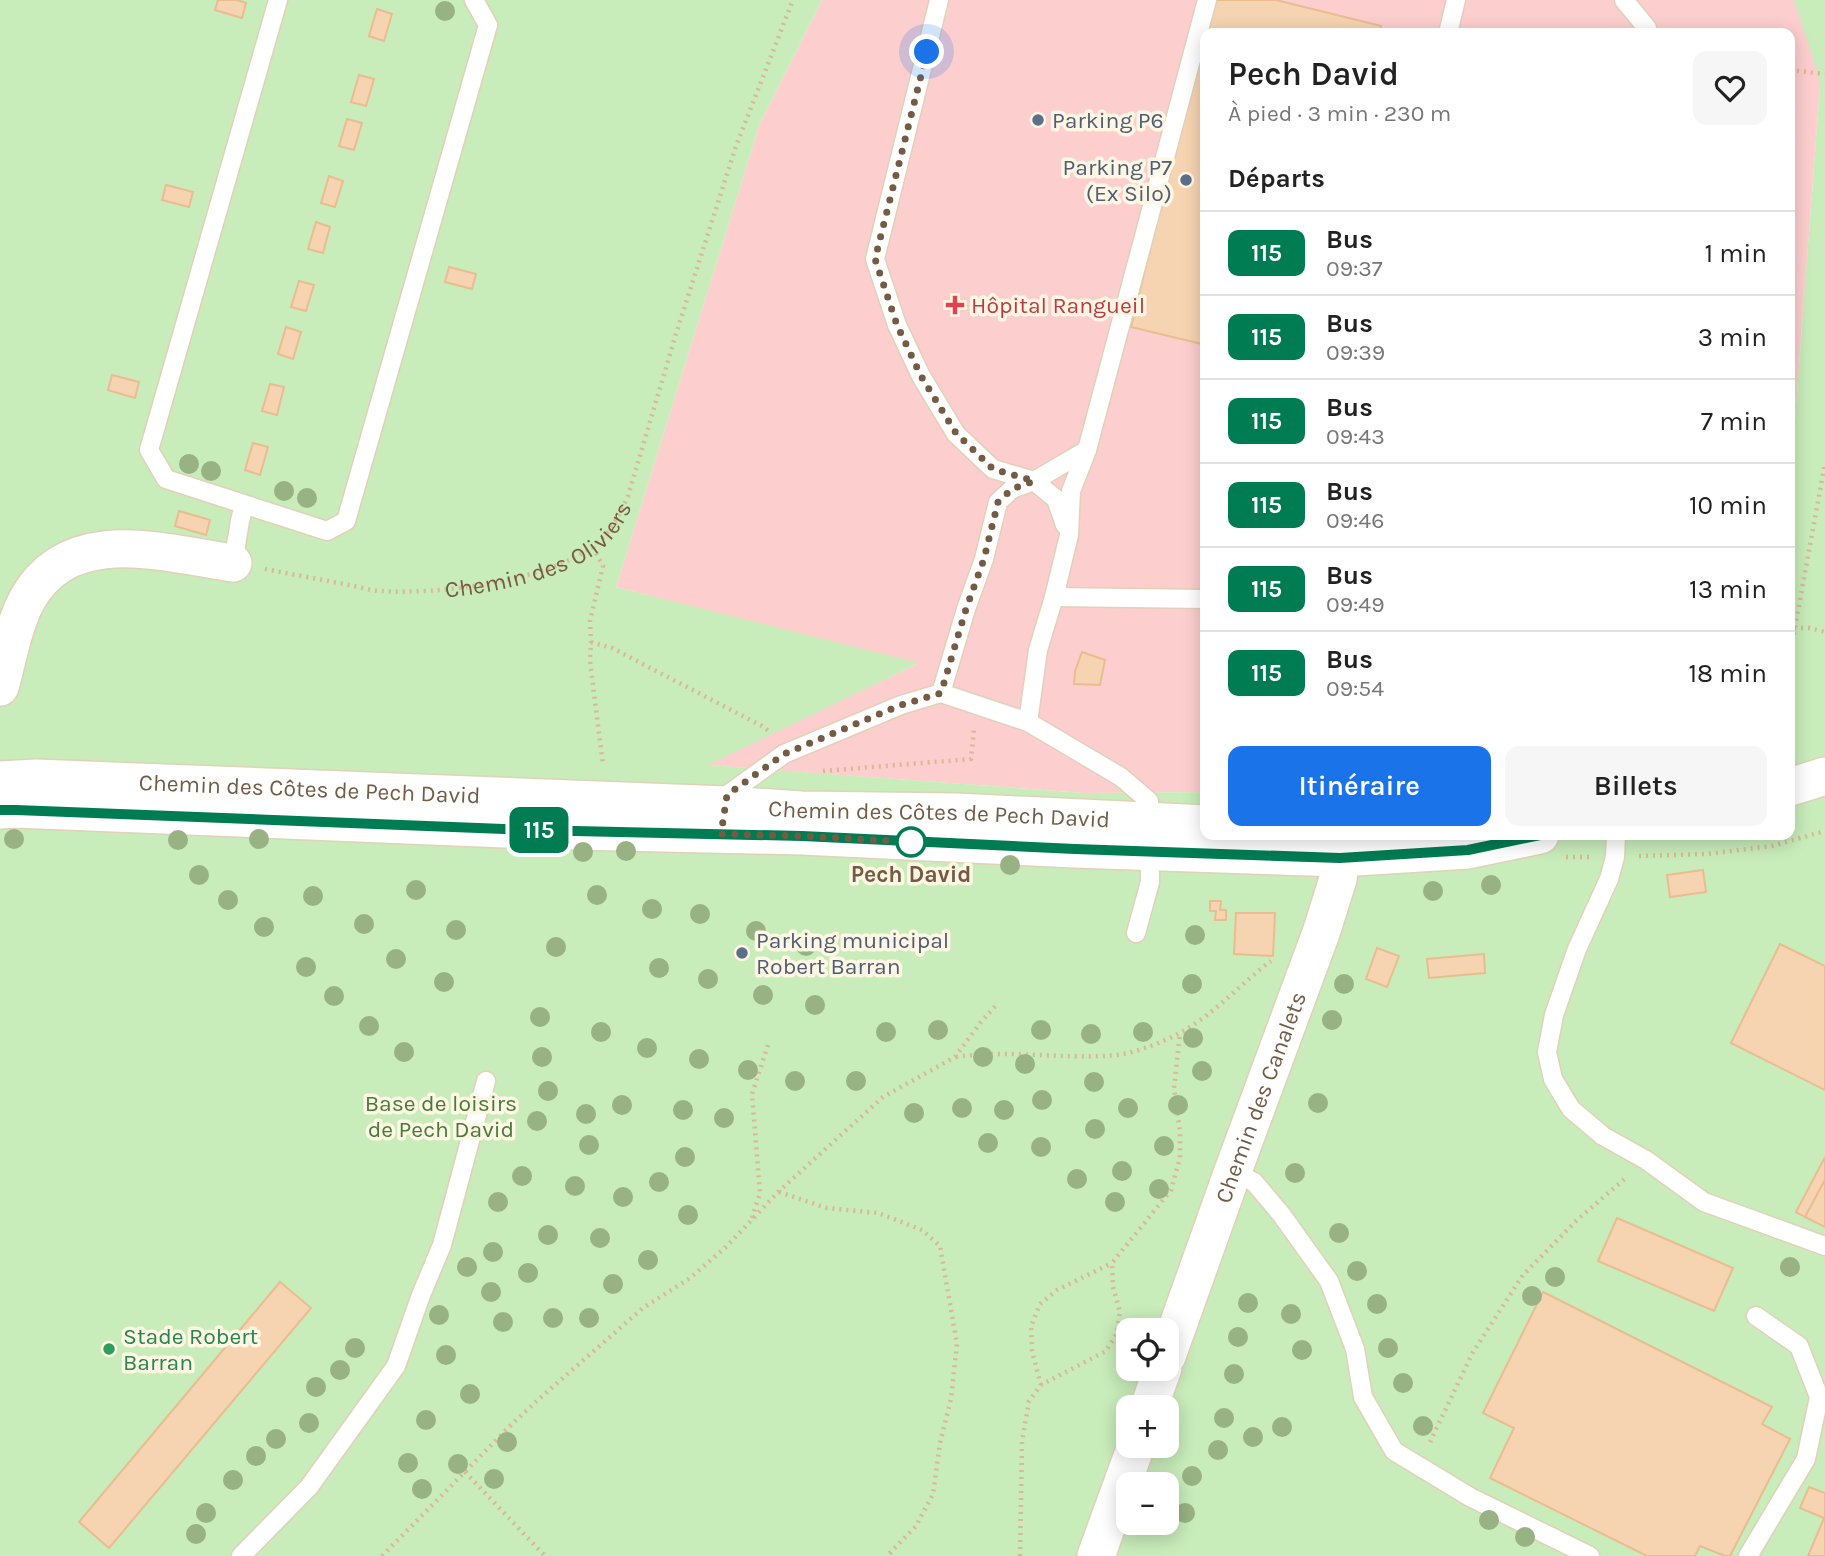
<!DOCTYPE html>
<html lang="fr">
<head>
<meta charset="utf-8">
<style>
	:root { --surface:#fff; --page:#f6f6f6; --text:#222; --muted:#767676; --line:#e0e0e0; --accent:#1a73e8 }
	body { margin:0; font-family:Karla,sans-serif; background:var(--page); color:var(--text); height:100vh; display:flex; flex-direction:column; font-size:26px; white-space:nowrap }
	* { box-sizing:border-box; margin:0 }
	p { font-size:23px; color:var(--muted) }
	.icon { flex:none; width:38px; height:38px; fill:none; stroke:currentColor; stroke-width:2; stroke-linecap:round; stroke-linejoin:round }
	.map { position:relative; flex:1; overflow:hidden }
	.side { position:absolute; left:1200px; top:28px; width:595px; height:812px; display:flex; flex-direction:column; background:var(--surface); border-radius:14px; box-shadow:0 4px 18px #0003 }
	.side>* { flex:none }
	.badge { padding:0 14px; border-radius:10px; font-size:24px; line-height:46px }
	.buttons { position:absolute; left:1116px; top:1318px; display:grid; gap:14px }
	.buttons a { display:grid; place-items:center; width:63px; height:63px; border-radius:14px; background:var(--surface); box-shadow:0 4px 18px #0003; font-size:35px }
	.you { position:absolute; width:35px; height:35px; margin:-18px; border:5px solid #fff; border-radius:50%; background:#1a73e8; box-shadow:0 0 0 10px #1a73e833 }
	.map>.badge { position:absolute; translate:-50% -50%; box-shadow:0 0 0 4px #fff }
	h2 { padding:0 28px; font-size:26px; line-height:63px }
	.round { display:grid; place-items:center; flex:none; width:74px; height:74px; border-radius:14px; background:var(--page) }
	.summary { display:flex; align-items:center; justify-content:space-between; height:119px; padding:0 28px }
	h1 { font-size:33px; font-weight:600; line-height:52px }
	.cta { display:flex; gap:14px; margin-top:auto; padding:14px 28px }
	.cta a { flex:1; height:80px; border-radius:14px; background:var(--accent); color:#fff; font-size:28px; font-weight:600; line-height:80px; text-align:center }
	.cta a+a { background:var(--page); color:var(--text) }
	ul { padding:0; list-style:none }
	li { display:flex; align-items:center; gap:21px; height:84px; padding:0 28px; border-top:2px solid var(--line) }
	li div { flex:1 }
	li b { display:block; font-size:26px }
	li em { font-style:normal }
	li .badge { min-width:77px; font-weight:700; text-align:center }
	.map>svg:first-child { display:block }
	.medical { fill:#fdcece }
	.green { fill:#c8ecba; fill-rule:evenodd }
	.building { fill:#f6d4b1; stroke:#e9bd90; stroke-width:2 }
	.lines { fill:none; stroke-linecap:round; stroke-linejoin:round }
	.lane-casing { stroke:#e2d1b8; stroke-width:21 }
	.street-casing { stroke:#e2d1b8; stroke-width:40 }
	.path { stroke:#dab895; stroke-width:4.5; stroke-dasharray:2 5; stroke-linecap:butt }
	.lane { stroke:#fff; stroke-width:18 }
	.street { stroke:#fff; stroke-width:37 }
	.tree { fill:#99b283 }
	.line-casing { stroke:#fff; stroke-width:16 }
	.line { stroke:#007c52; stroke-width:10 }
	.walk { stroke:#745b43; stroke-width:7; stroke-dasharray:0 12.6 }
	.service-dot { fill:#5c6f8a; stroke:#fff7e4; stroke-width:2.5 }
	.health-dot { fill:#e0444e; stroke:#fff7e4; stroke-width:2.5 }
	.stop-dot { fill:#fff; stroke:#007c52; stroke-width:3.5 }
	.leisure-dot { fill:#2e9e5b; stroke:#fff7e4; stroke-width:2.5 }
	.labels { text-anchor:middle; stroke-width:7; stroke-linejoin:round; paint-order:stroke }
	.service-label { font-size:23px; fill:#4e5e75; stroke:#fff7e4; text-anchor:start }
	.health-label { font-size:23px; fill:#be3a42; stroke:#fff7e4; text-anchor:start }
	.street-label { font-size:23px; fill:#745b43; stroke:#fff7e4 }
	.stop-label { font-size:23px; font-weight:bold; fill:#745b43; stroke:#fff7e4 }
	.park-label { font-size:23px; fill:#467c3a; stroke:#fff7e4 }
	.leisure-label { font-size:23px; fill:#27864d; stroke:#fff7e4; text-anchor:start }
</style>
</head>
<body>
<div class="map">
<svg width="1825" height="1556" viewBox="0 0 1825 1556">
	<rect width="100%" height="100%" fill="#fef5dc"/>
	<!-- medical -->
	<polygon class="medical" points="822,0 1825,0 1825,85 1820,86 1790,487 1790,33 1206,33 1206,792 1084,793 706,765 917,664 616,587 760,123"/>
	<!-- green -->
	<path class="green" d="M0,0H822L760,123L616,587L919,663L708,765L1084,793L1206,792V835H1790V487L1820,86L1818,74L1794,0H1825V1556H0ZM1129,1330H1167V1368H1129ZM1129,1407H1167V1446H1129ZM1129,1484H1167V1522H1129Z"/>
	<!-- building -->
	<g class="building">
		<polygon points="218,0 237,0 246,3 242,18 215,10"/>
		<polygon points="1211,0 1276,0 1381,26 1379,33 1206,33 1206,345 1131,327"/>
		<polygon points="377,9 392,14 384,41 369,36"/>
		<polygon points="359,75 374,79 366,106 351,102"/>
		<polygon points="347,119 362,123 354,150 339,146"/>
		<polygon points="329,176 343,181 335,207 321,203"/>
		<polygon points="166,185 193,192 189,207 162,200"/>
		<polygon points="316,222 330,227 323,253 308,249"/>
		<polygon points="449,267 476,274 472,289 445,282"/>
		<polygon points="299,281 314,285 306,311 291,307"/>
		<polygon points="286,327 301,332 293,359 278,354"/>
		<polygon points="112,375 139,382 135,398 108,390"/>
		<polygon points="270,384 284,387 277,415 262,411"/>
		<polygon points="253,443 268,447 260,475 245,470"/>
		<polygon points="179,511 210,520 206,535 175,526"/>
		<polygon points="1082,652 1105,660 1100,685 1074,684 1075,671"/>
		<polygon points="1703,870 1706,892 1670,897 1667,875"/>
		<polygon points="1210,901 1221,901 1220,910 1226,910 1226,920 1215,920 1216,911 1210,911"/>
		<polygon points="1236,913 1275,913 1273,956 1234,954"/>
		<polygon points="1780,944 1825,966 1825,1090 1731,1043"/>
		<polygon points="1377,948 1399,956 1387,987 1366,979"/>
		<polygon points="1484,954 1485,973 1429,978 1427,959"/>
		<polygon points="1825,1157 1825,1180 1805,1217 1796,1212"/>
		<polygon points="1825,1180 1825,1227 1805,1217"/>
		<polygon points="1617,1218 1733,1268 1714,1311 1598,1261"/>
		<polygon points="280,1282 311,1308 109,1548 79,1522"/>
		<polygon points="1543,1292 1772,1407 1762,1424 1790,1439 1730,1556 1725,1556 1700,1546 1695,1556 1647,1556 1490,1478 1514,1428 1483,1413"/>
		<polygon points="1809,1487 1825,1493 1825,1556 1808,1556 1824,1518 1800,1508"/>
	</g>
	<g class="lines">
		<!-- lane casing -->
		<g class="lane-casing">
			<g id="lane">
				<polyline points="278,0 149,450 166,479 327,531 346,521 488,25 474,0"/>
				<polyline points="939,0 875,259 897,325 921,376 956,434 993,469 1034,481 1056,499 1065,525"/>
				<polyline points="1624,0 1647,28 1647,33"/>
				<polyline points="1448,33 1456,0"/>
				<polyline points="233,563 240,521 244,505"/>
				<polyline points="1054,597 1206,599"/>
				<polyline points="941,693 966,609 984,559 998,502 1012,489 1034,481 1087,450"/>
				<polyline points="1028,722 1038,650 1054,597 1069,535 1071,491 1087,450 1207,0"/>
				<polyline points="725,806 727,795 784,754 901,705 941,693 1028,722 1121,777 1149,801 1150,882 1136,933"/>
				<polyline points="1616,835 1615,857 1609,879 1577,949 1554,1015 1547,1052 1553,1079 1571,1109 1603,1136 1646,1160 1704,1202 1825,1246"/>
				<polyline points="1233,1171 1254,1182 1281,1214 1329,1281 1355,1349 1363,1397 1394,1451 1470,1497 1590,1556"/>
				<polyline points="241,1556 309,1487 396,1366 421,1295 442,1245 486,1081"/>
				<polyline points="1748,1556 1806,1459 1819,1397 1799,1346 1756,1316"/>
			</g>
		</g>
		<!-- street casing -->
		<g class="street-casing">
			<g id="street">
				<path d="M0,687C8,659 13,626 27,600C69,523 164,553 233,563"/>
				<path id="s2" d="M0,780L36,778L726,805L801,810L956,812L1206,824"/>
				<polyline points="1790,787 1825,776"/>
				<polyline points="0,810 16,809 530,830 802,836 1075,849 1340,858 1468,850 1540,835"/>
				<path id="s3" d="M1167,1356L1233,1171L1321,933L1338,879L1343,836"/>
				<polyline points="1149,1407 1163,1368"/>
				<polyline points="1096,1556 1136,1446"/>
			</g>
		</g>
		<!-- path -->
		<g class="path">
			<polyline points="1790,70 1825,74"/>
			<polyline points="593,547 603,566 590,621 591,642 590,661 603,765"/>
			<path id="s1" d="M265,569C291,574 318,579 344,584C356,586 368,590 380,591C438,595 545,581 592,547C610,534 619,516 628,496L676,334L736,146L793,0"/>
			<polyline points="1794,628 1809,628 1825,632"/>
			<polyline points="591,642 612,648 762,726 770,732"/>
			<polyline points="1790,655 1825,463"/>
			<polyline points="823,771 971,759 974,730"/>
			<polyline points="1639,856 1707,854 1772,846 1825,831"/>
			<polyline points="1566,857 1589,857"/>
			<path d="M956,1057C1010,1049 1064,1060 1117,1055C1138,1052 1160,1043 1178,1034C1214,1015 1240,984 1271,961"/>
			<polyline points="779,1192 827,1208 878,1213 922,1230 940,1246 957,1344 951,1399 940,1443 933,1494 916,1526 887,1556"/>
			<polyline points="752,1218 760,1193 752,1094 768,1045"/>
			<polyline points="1041,1385 1032,1351 1031,1326 1040,1304 1057,1290 1112,1263"/>
			<polyline points="1430,1442 1473,1352 1523,1275 1577,1220 1627,1177"/>
			<polyline points="465,1472 545,1556"/>
			<polyline points="382,1556 513,1423 539,1399 643,1308 690,1278 726,1247 778,1192 883,1097 955,1057 981,1022 998,1003"/>
			<polyline points="1020,1556 1022,1441 1029,1401 1041,1385 1106,1351 1116,1335 1120,1312 1113,1287 1112,1263 1171,1190 1180,1158 1180,1132 1174,1088 1180,1033"/>
		</g>
		<!-- lane -->
		<use href="#lane" class="lane"/>
		<!-- street -->
		<use href="#street" class="street"/>
	</g>
	<!-- trees -->
	<g class="tree">
		<circle cx="445" cy="11" r="10"/>
		<circle cx="189" cy="464" r="10"/>
		<circle cx="211" cy="471" r="10"/>
		<circle cx="284" cy="491" r="10"/>
		<circle cx="307" cy="498" r="10"/>
		<circle cx="14" cy="839" r="10"/>
		<circle cx="259" cy="839" r="10"/>
		<circle cx="178" cy="840" r="10"/>
		<circle cx="626" cy="851" r="10"/>
		<circle cx="583" cy="852" r="10"/>
		<circle cx="1010" cy="865" r="10"/>
		<circle cx="199" cy="875" r="10"/>
		<circle cx="1491" cy="885" r="10"/>
		<circle cx="416" cy="890" r="10"/>
		<circle cx="1433" cy="891" r="10"/>
		<circle cx="597" cy="895" r="10"/>
		<circle cx="313" cy="896" r="10"/>
		<circle cx="228" cy="900" r="10"/>
		<circle cx="652" cy="909" r="10"/>
		<circle cx="700" cy="914" r="10"/>
		<circle cx="364" cy="924" r="10"/>
		<circle cx="264" cy="927" r="10"/>
		<circle cx="456" cy="930" r="10"/>
		<circle cx="756" cy="931" r="10"/>
		<circle cx="1195" cy="935" r="10"/>
		<circle cx="806" cy="946" r="10"/>
		<circle cx="556" cy="947" r="10"/>
		<circle cx="396" cy="959" r="10"/>
		<circle cx="306" cy="967" r="10"/>
		<circle cx="659" cy="968" r="10"/>
		<circle cx="708" cy="979" r="10"/>
		<circle cx="444" cy="982" r="10"/>
		<circle cx="1192" cy="984" r="10"/>
		<circle cx="1344" cy="984" r="10"/>
		<circle cx="763" cy="995" r="10"/>
		<circle cx="334" cy="996" r="10"/>
		<circle cx="815" cy="1005" r="10"/>
		<circle cx="540" cy="1017" r="10"/>
		<circle cx="1332" cy="1020" r="10"/>
		<circle cx="369" cy="1026" r="10"/>
		<circle cx="938" cy="1030" r="10"/>
		<circle cx="1041" cy="1030" r="10"/>
		<circle cx="601" cy="1032" r="10"/>
		<circle cx="886" cy="1032" r="10"/>
		<circle cx="1143" cy="1032" r="10"/>
		<circle cx="1091" cy="1034" r="10"/>
		<circle cx="1193" cy="1038" r="10"/>
		<circle cx="647" cy="1048" r="10"/>
		<circle cx="404" cy="1052" r="10"/>
		<circle cx="542" cy="1057" r="10"/>
		<circle cx="983" cy="1057" r="10"/>
		<circle cx="699" cy="1059" r="10"/>
		<circle cx="1025" cy="1064" r="10"/>
		<circle cx="748" cy="1070" r="10"/>
		<circle cx="1202" cy="1071" r="10"/>
		<circle cx="795" cy="1081" r="10"/>
		<circle cx="856" cy="1081" r="10"/>
		<circle cx="1094" cy="1082" r="10"/>
		<circle cx="548" cy="1091" r="10"/>
		<circle cx="1042" cy="1100" r="10"/>
		<circle cx="1318" cy="1103" r="10"/>
		<circle cx="622" cy="1105" r="10"/>
		<circle cx="1178" cy="1105" r="10"/>
		<circle cx="962" cy="1108" r="10"/>
		<circle cx="1128" cy="1108" r="10"/>
		<circle cx="683" cy="1110" r="10"/>
		<circle cx="1004" cy="1110" r="10"/>
		<circle cx="914" cy="1113" r="10"/>
		<circle cx="586" cy="1114" r="10"/>
		<circle cx="724" cy="1118" r="10"/>
		<circle cx="537" cy="1121" r="10"/>
		<circle cx="1095" cy="1129" r="10"/>
		<circle cx="988" cy="1143" r="10"/>
		<circle cx="589" cy="1145" r="10"/>
		<circle cx="1164" cy="1146" r="10"/>
		<circle cx="1041" cy="1147" r="10"/>
		<circle cx="685" cy="1157" r="10"/>
		<circle cx="1122" cy="1171" r="10"/>
		<circle cx="1295" cy="1173" r="10"/>
		<circle cx="522" cy="1176" r="10"/>
		<circle cx="1077" cy="1179" r="10"/>
		<circle cx="659" cy="1182" r="10"/>
		<circle cx="575" cy="1186" r="10"/>
		<circle cx="1159" cy="1189" r="10"/>
		<circle cx="623" cy="1197" r="10"/>
		<circle cx="498" cy="1202" r="10"/>
		<circle cx="1115" cy="1202" r="10"/>
		<circle cx="688" cy="1215" r="10"/>
		<circle cx="1339" cy="1233" r="10"/>
		<circle cx="548" cy="1235" r="10"/>
		<circle cx="600" cy="1238" r="10"/>
		<circle cx="493" cy="1252" r="10"/>
		<circle cx="648" cy="1260" r="10"/>
		<circle cx="467" cy="1267" r="10"/>
		<circle cx="1790" cy="1267" r="10"/>
		<circle cx="1357" cy="1271" r="10"/>
		<circle cx="528" cy="1273" r="10"/>
		<circle cx="1555" cy="1277" r="10"/>
		<circle cx="613" cy="1284" r="10"/>
		<circle cx="491" cy="1292" r="10"/>
		<circle cx="1532" cy="1296" r="10"/>
		<circle cx="1248" cy="1303" r="10"/>
		<circle cx="1377" cy="1304" r="10"/>
		<circle cx="1291" cy="1314" r="10"/>
		<circle cx="439" cy="1315" r="10"/>
		<circle cx="553" cy="1318" r="10"/>
		<circle cx="589" cy="1318" r="10"/>
		<circle cx="503" cy="1322" r="10"/>
		<circle cx="1238" cy="1337" r="10"/>
		<circle cx="355" cy="1348" r="10"/>
		<circle cx="1388" cy="1348" r="10"/>
		<circle cx="1302" cy="1350" r="10"/>
		<circle cx="446" cy="1355" r="10"/>
		<circle cx="340" cy="1370" r="10"/>
		<circle cx="1234" cy="1374" r="10"/>
		<circle cx="1403" cy="1383" r="10"/>
		<circle cx="316" cy="1387" r="10"/>
		<circle cx="470" cy="1394" r="10"/>
		<circle cx="1224" cy="1418" r="10"/>
		<circle cx="426" cy="1420" r="10"/>
		<circle cx="309" cy="1423" r="10"/>
		<circle cx="1423" cy="1426" r="10"/>
		<circle cx="1282" cy="1427" r="10"/>
		<circle cx="1253" cy="1437" r="10"/>
		<circle cx="276" cy="1439" r="10"/>
		<circle cx="507" cy="1442" r="10"/>
		<circle cx="1218" cy="1450" r="10"/>
		<circle cx="256" cy="1456" r="10"/>
		<circle cx="408" cy="1463" r="10"/>
		<circle cx="458" cy="1464" r="10"/>
		<circle cx="1192" cy="1476" r="10"/>
		<circle cx="494" cy="1479" r="10"/>
		<circle cx="233" cy="1480" r="10"/>
		<circle cx="422" cy="1489" r="10"/>
		<circle cx="206" cy="1513" r="10"/>
		<circle cx="1185" cy="1513" r="10"/>
		<circle cx="1489" cy="1520" r="10"/>
		<circle cx="196" cy="1534" r="10"/>
		<circle cx="1525" cy="1537" r="10"/>
	</g>
	<g class="lines">
		<!-- line casing -->
		<g class="line-casing">
			<polyline id="line" points="0,810 16,810 530,830 802,836 1075,849 1340,858 1468,850 1540,835"/>
		</g>
		<!-- line -->
		<use href="#line" class="line"/>
		<!-- walk -->
		<polyline class="walk" points="911,842 802,836 721,834 727,795 784,754 901,705 941,693 966,609 984,559 998,502 1012,489 1034,481 993,469 956,433 921,376 897,325 875,259 927,52"/>
	</g>
	<!-- markers -->
	<g class="service-dot">
		<circle cx="1038" cy="120" r="7"/>
		<circle cx="1186" cy="180" r="7"/>
		<circle cx="742" cy="953" r="7"/>
	</g>
	<path class="health-dot" d="M951.5 294.5h7v7h7v7h-7v7h-7v-7h-7v-7h7z"/>
	<circle class="stop-dot" cx="911" cy="842" r="14"/>
	<circle class="leisure-dot" cx="109" cy="1349" r="7"/>
	<g class="labels">
		<!-- service labels -->
		<g class="service-label">
			<text x="1052" y="128">Parking P6</text>
			<text x="1172" y="175" text-anchor="end">Parking P7<tspan x="1172" dy="26">(Ex Silo)</tspan></text>
			<text x="756" y="948">Parking municipal<tspan x="756" dy="26">Robert Barran</tspan></text>
		</g>
		<!-- health labels -->
		<g class="health-label">
			<text x="971" y="313">Hôpital Rangueil</text>
		</g>
		<!-- street labels -->
		<g class="street-label">
			<text dy="8" stroke="none"><textPath href="#s1" startOffset="287">Chemin des Oliviers</textPath></text>
			<text dy="8" stroke="none"><textPath href="#s2" startOffset="310">Chemin des Côtes de Pech David</textPath></text>
			<text dy="8" stroke="none"><textPath href="#s2" startOffset="940">Chemin des Côtes de Pech David</textPath></text>
			<text dy="8" stroke="none"><textPath href="#s3" startOffset="275">Chemin des Canalets</textPath></text>
		</g>
		<!-- stop labels -->
		<g class="stop-label">
			<text x="911" y="882">Pech David</text>
		</g>
		<!-- park labels -->
		<g class="park-label">
			<text x="441" y="1111">Base de loisirs<tspan x="441" dy="26">de Pech David</tspan></text>
		</g>
		<!-- leisure labels -->
		<g class="leisure-label">
			<text x="123" y="1344">Stade Robert<tspan x="123" dy="26">Barran</tspan></text>
		</g>
	</g>
</svg>
<div class="buttons">
<a><svg class="icon" aria-label="locate" viewBox="0 0 24 24"><circle cx="12" cy="12" r="6"/><path d="M12 2v4M12 18v4M2 12h4M18 12h4"/></svg></a>
<a>+</a>
<a>−</a>
</div>
<div class="you" style="left:927px;top:52px"></div>
<b class="badge" style="left:539px;top:830px;background:#007c52;color:#fff">115</b>
<section class="side">
<div class="summary"><div><h1>Pech David</h1><p>À pied · 3 min · 230 m</p></div><a class="round"><svg class="icon" aria-label="heart" viewBox="0 0 24 24"><path d="M12 20l-8-8c-3-5 5-10 8-4 3-6 11-1 8 4z"/></svg></a></div>
<h2>Départs</h2>
<ul>
<li><span class="badge" style="background:#007c52;color:#fff">115</span><div><b>Bus</b><p>09:37</p></div><em>1 min</em></li>
<li><span class="badge" style="background:#007c52;color:#fff">115</span><div><b>Bus</b><p>09:39</p></div><em>3 min</em></li>
<li><span class="badge" style="background:#007c52;color:#fff">115</span><div><b>Bus</b><p>09:43</p></div><em>7 min</em></li>
<li><span class="badge" style="background:#007c52;color:#fff">115</span><div><b>Bus</b><p>09:46</p></div><em>10 min</em></li>
<li><span class="badge" style="background:#007c52;color:#fff">115</span><div><b>Bus</b><p>09:49</p></div><em>13 min</em></li>
<li><span class="badge" style="background:#007c52;color:#fff">115</span><div><b>Bus</b><p>09:54</p></div><em>18 min</em></li>
</ul>
<div class="cta"><a>Itinéraire</a><a>Billets</a></div>
</section>
</div>
</body>
</html>
